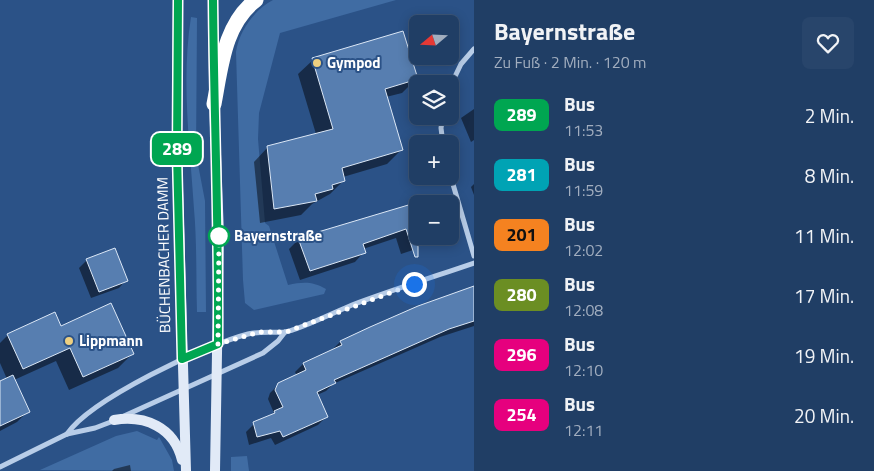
<!DOCTYPE html>
<html lang="de">
<head>
<meta charset="utf-8">
<style>
	:root { --surface:#203e65; --page:#28456b; --text:#f1f3f6; --muted:#a2aebf; --line:#3d5779 }
	body { margin:0; font-family:"Titillium Web",sans-serif; background:var(--page); color:var(--text); height:100vh; display:flex; flex-direction:column; font-size:19px; white-space:nowrap }
	* { box-sizing:border-box; margin:0 }
	p { font-size:16px; color:var(--muted) }
	.icon { flex:none; width:28px; height:28px; fill:none; stroke:currentColor; stroke-width:2; stroke-linecap:round; stroke-linejoin:round }
	.map { position:relative; flex:1; overflow:hidden }
	.drawer { display:flex; flex-direction:column; background:var(--surface); width:400px }
	.drawer>* { flex:none }
	.badge { padding:0 10px; border-radius:8px; font-size:18px; line-height:32px }
	.needle { width:32px; rotate:251deg }
	.tools { position:absolute; left:409px; top:15px; display:grid; gap:10px }
	.tools a { display:grid; place-items:center; width:50px; height:50px; border-radius:8px; background:var(--surface); box-shadow:0 2px 12px #0003,0 0 0 1px var(--line); font-size:25px }
	.you { position:absolute; width:25px; height:25px; margin:-12px; border:4px solid #fff; border-radius:50%; background:#1a73e8; box-shadow:0 0 0 8px #1a73e833 }
	.map>.badge { position:absolute; translate:-50% -50%; box-shadow:0 0 0 2px #fff }
	.round { display:grid; place-items:center; flex:none; width:52px; height:52px; border-radius:8px; background:var(--page) }
	.head { display:flex; align-items:center; justify-content:space-between; height:85px; padding:0 20px }
	h1 { font-size:24px; font-weight:700; line-height:38px }
	ul { padding:0; list-style:none }
	li { display:flex; align-items:center; gap:15px; height:60px; padding:0 20px }
	li div { flex:1 }
	li b { display:block; font-size:19px }
	li em { font-style:normal }
	li .badge { min-width:55px; font-weight:700; text-align:center }
	main { display:flex; flex:1; min-height:0 }
	.map>svg:first-child { display:block }
	.green { fill:#406ca3 }
	.shadow { fill:#0007 }
	.building { fill:#577eb0; stroke:#dbe7f6 }
	.lines { fill:none; stroke-linecap:round; stroke-linejoin:round }
	.minor { stroke:#b8cde8; stroke-width:5 }
	.secondary { stroke:#e1eaf7; stroke-width:10 }
	.motorway { stroke:#fff; stroke-width:15 }
	.line-casing { stroke:#fff; stroke-width:11 }
	.line { stroke:#00a651; stroke-width:8 }
	.walk { stroke:#fff; stroke-width:5; stroke-dasharray:0 9 }
	.poi-dot { fill:#edcf80; stroke:#2b5287; stroke-width:2 }
	.stop-dot { fill:#fff; stroke:#00a651; stroke-width:2.5 }
	.labels { text-anchor:middle; stroke-width:4; stroke-linejoin:round; paint-order:stroke }
	.poi-label { font-size:15px; font-weight:bold; fill:#fff; stroke:#2b5287; text-anchor:start }
	.stop-label { font-size:15px; font-weight:bold; fill:#fff; stroke:#2b5287; text-anchor:start }
	.street-label { font-size:15px; fill:#fff; stroke:#2b5287 }
</style>
</head>
<body>
<main>
<div class="map">
<svg width="474" height="471" viewBox="0 0 474 471">
	<rect width="100%" height="100%" fill="#2b5287"/>
	<!-- green -->
	<g class="green">
		<path d="M273,0H396L280,33L259,113L258,139L265,223L269,226L288,285C303,282 312,281 326,289L324,294L254,310L245,303L243,280L236,52C239,31 254,10 273,0Z"/>
		<path d="M191,17L197,18L196,154L205,201L206,312H197C196,278 197,243 194,209C190,145 181,81 191,17Z"/>
		<polygon points="137,431 157,440 159,437 172,460 174,471 40,470 116,436"/>
		<polygon points="247,456 249,471 231,471 231,457"/>
	</g>
	<!-- shadow -->
	<g class="shadow">
		<polygon points="313,60 416,79 402,93 386,97 401,150 387,164 343,177 344,180 330,194 312,204 301,215 260,223 254,162 268,147 316,134 298,74"/>
		<polygon points="474,109 474,140 471,142 461,118"/>
		<polygon points="474,184 474,195 471,187"/>
		<polygon points="414,205 418,236 424,236 426,240 416,249 401,254 396,238 363,249 364,252 355,262 300,280 289,249 299,239"/>
		<polygon points="87,260 126,280 119,288 91,298 79,268"/>
		<polygon points="474,287 474,326 440,337 333,384 326,391 317,395 326,417 318,425 275,445 271,438 249,445 246,432 254,424 269,417 274,413 268,399 270,393 279,384 297,376 295,372 303,364 332,350 340,342 418,307"/>
		<polygon points="60,328 132,354 118,368 69,390 56,361 14,380 28,411 17,422 0,431 0,382 7,379 0,363 0,343 8,335"/>
		<polygon points="130,465 131,471 112,471 114,469"/>
	</g>
	<!-- building -->
	<g class="building">
		<polygon points="403,31 418,79 385,89 403,150 342,168 345,181 332,185 333,189 315,194 317,201 274,209 267,146 333,129 312,58"/>
		<polygon points="415,203 418,211 418,257 415,257 406,229 363,244 366,253 310,271 298,238"/>
		<polygon points="115,248 128,281 99,292 86,259"/>
		<polygon points="474,286 474,321 449,329 334,380 336,383 317,392 328,417 283,437 280,431 257,437 253,422 275,413 274,411 283,407 275,390 278,383 306,370 303,363 342,345 340,341 370,327 418,306"/>
		<polygon points="111,303 134,354 83,377 70,348 23,369 7,334 55,312 61,326"/>
		<polygon points="13,375 30,412 0,426 0,381"/>
	</g>
	<g class="lines">
		<!-- minor -->
		<g class="minor">
			<polyline points="450,87 461,64 474,49"/>
			<polyline points="443,144 441,128 443,116"/>
			<polyline points="450,174 474,256"/>
			<polyline points="124,416 263,353 278,341 285,332"/>
			<path d="M67,434C91,399 205,345 248,334C261,331 272,333 285,332C299,330 337,311 352,305C392,290 433,277 474,263"/>
			<polyline points="0,467 67,434 95,428 116,420"/>
		</g>
		<!-- secondary -->
		<g class="secondary">
			<polyline points="178,0 177,154 186,471"/>
			<polyline points="213,0 214,78"/>
			<polyline points="214,100 219,236 215,471"/>
			<path d="M114,420C145,415 174,427 182,460"/>
		</g>
		<!-- motorway -->
		<path class="motorway" d="M214,104C221,68 224,24 256,0"/>
	</g>
	<g class="lines">
		<!-- line casing -->
		<g class="line-casing">
			<path id="line" d="M178,0L177,154L182,359L218,344C219,229 214,115 213,0"/>
		</g>
		<!-- line -->
		<use href="#line" class="line"/>
		<!-- walk -->
		<polyline class="walk" points="219,236 218,344 260,332 286,332 414,284"/>
	</g>
	<!-- markers -->
	<g class="poi-dot">
		<circle cx="317" cy="63" r="5"/>
		<circle cx="69" cy="341" r="5"/>
	</g>
	<circle class="stop-dot" cx="219" cy="236" r="10"/>
	<g class="labels">
		<!-- poi labels -->
		<g class="poi-label">
			<text x="327" y="68">Gympod</text>
			<text x="79" y="346">Lippmann</text>
		</g>
		<!-- stop labels -->
		<g class="stop-label">
			<text x="234" y="241">Bayernstraße</text>
		</g>
		<!-- street labels -->
		<g class="street-label">
			<text transform="translate(164 255) rotate(-91)" y="5">BÜCHENBACHER DAMM</text>
		</g>
	</g>
</svg>
<div class="tools">
<a><svg class="needle" viewBox="-14 -14 28 28"><path d="M0-13l5 13h-10z" fill="#e53935"/><path d="M0 13l5-13h-10z" fill="#a2aebf"/></svg></a>
<a><svg class="icon" aria-label="layers" viewBox="0 0 24 24"><path d="M12 4l9 5-9 5-9-5zM3 14l9 5 9-5"/></svg></a>
<a>+</a>
<a>−</a>
</div>
<div class="you" style="left:414px;top:284px"></div>
<b class="badge" style="left:177px;top:149px;background:#00a651;color:#fff">289</b>
</div>
<section class="drawer">
<div class="head"><div><h1>Bayernstraße</h1><p>Zu Fuß · 2 Min. · 120 m</p></div><a class="round"><svg class="icon" aria-label="heart" viewBox="0 0 24 24"><path d="M12 20l-8-8c-3-5 5-10 8-4 3-6 11-1 8 4z"/></svg></a></div>
<ul>
<li><span class="badge" style="background:#00a651;color:#fff">289</span><div><b>Bus</b><p>11:53</p></div><em>2 Min.</em></li>
<li><span class="badge" style="background:#00a3b4;color:#fff">281</span><div><b>Bus</b><p>11:59</p></div><em>8 Min.</em></li>
<li><span class="badge" style="background:#f58220;color:#111">201</span><div><b>Bus</b><p>12:02</p></div><em>11 Min.</em></li>
<li><span class="badge" style="background:#6b8e23;color:#fff">280</span><div><b>Bus</b><p>12:08</p></div><em>17 Min.</em></li>
<li><span class="badge" style="background:#e6007e;color:#fff">296</span><div><b>Bus</b><p>12:10</p></div><em>19 Min.</em></li>
<li><span class="badge" style="background:#e6007e;color:#fff">254</span><div><b>Bus</b><p>12:11</p></div><em>20 Min.</em></li>
</ul>
</section>
</main>
</body>
</html>
